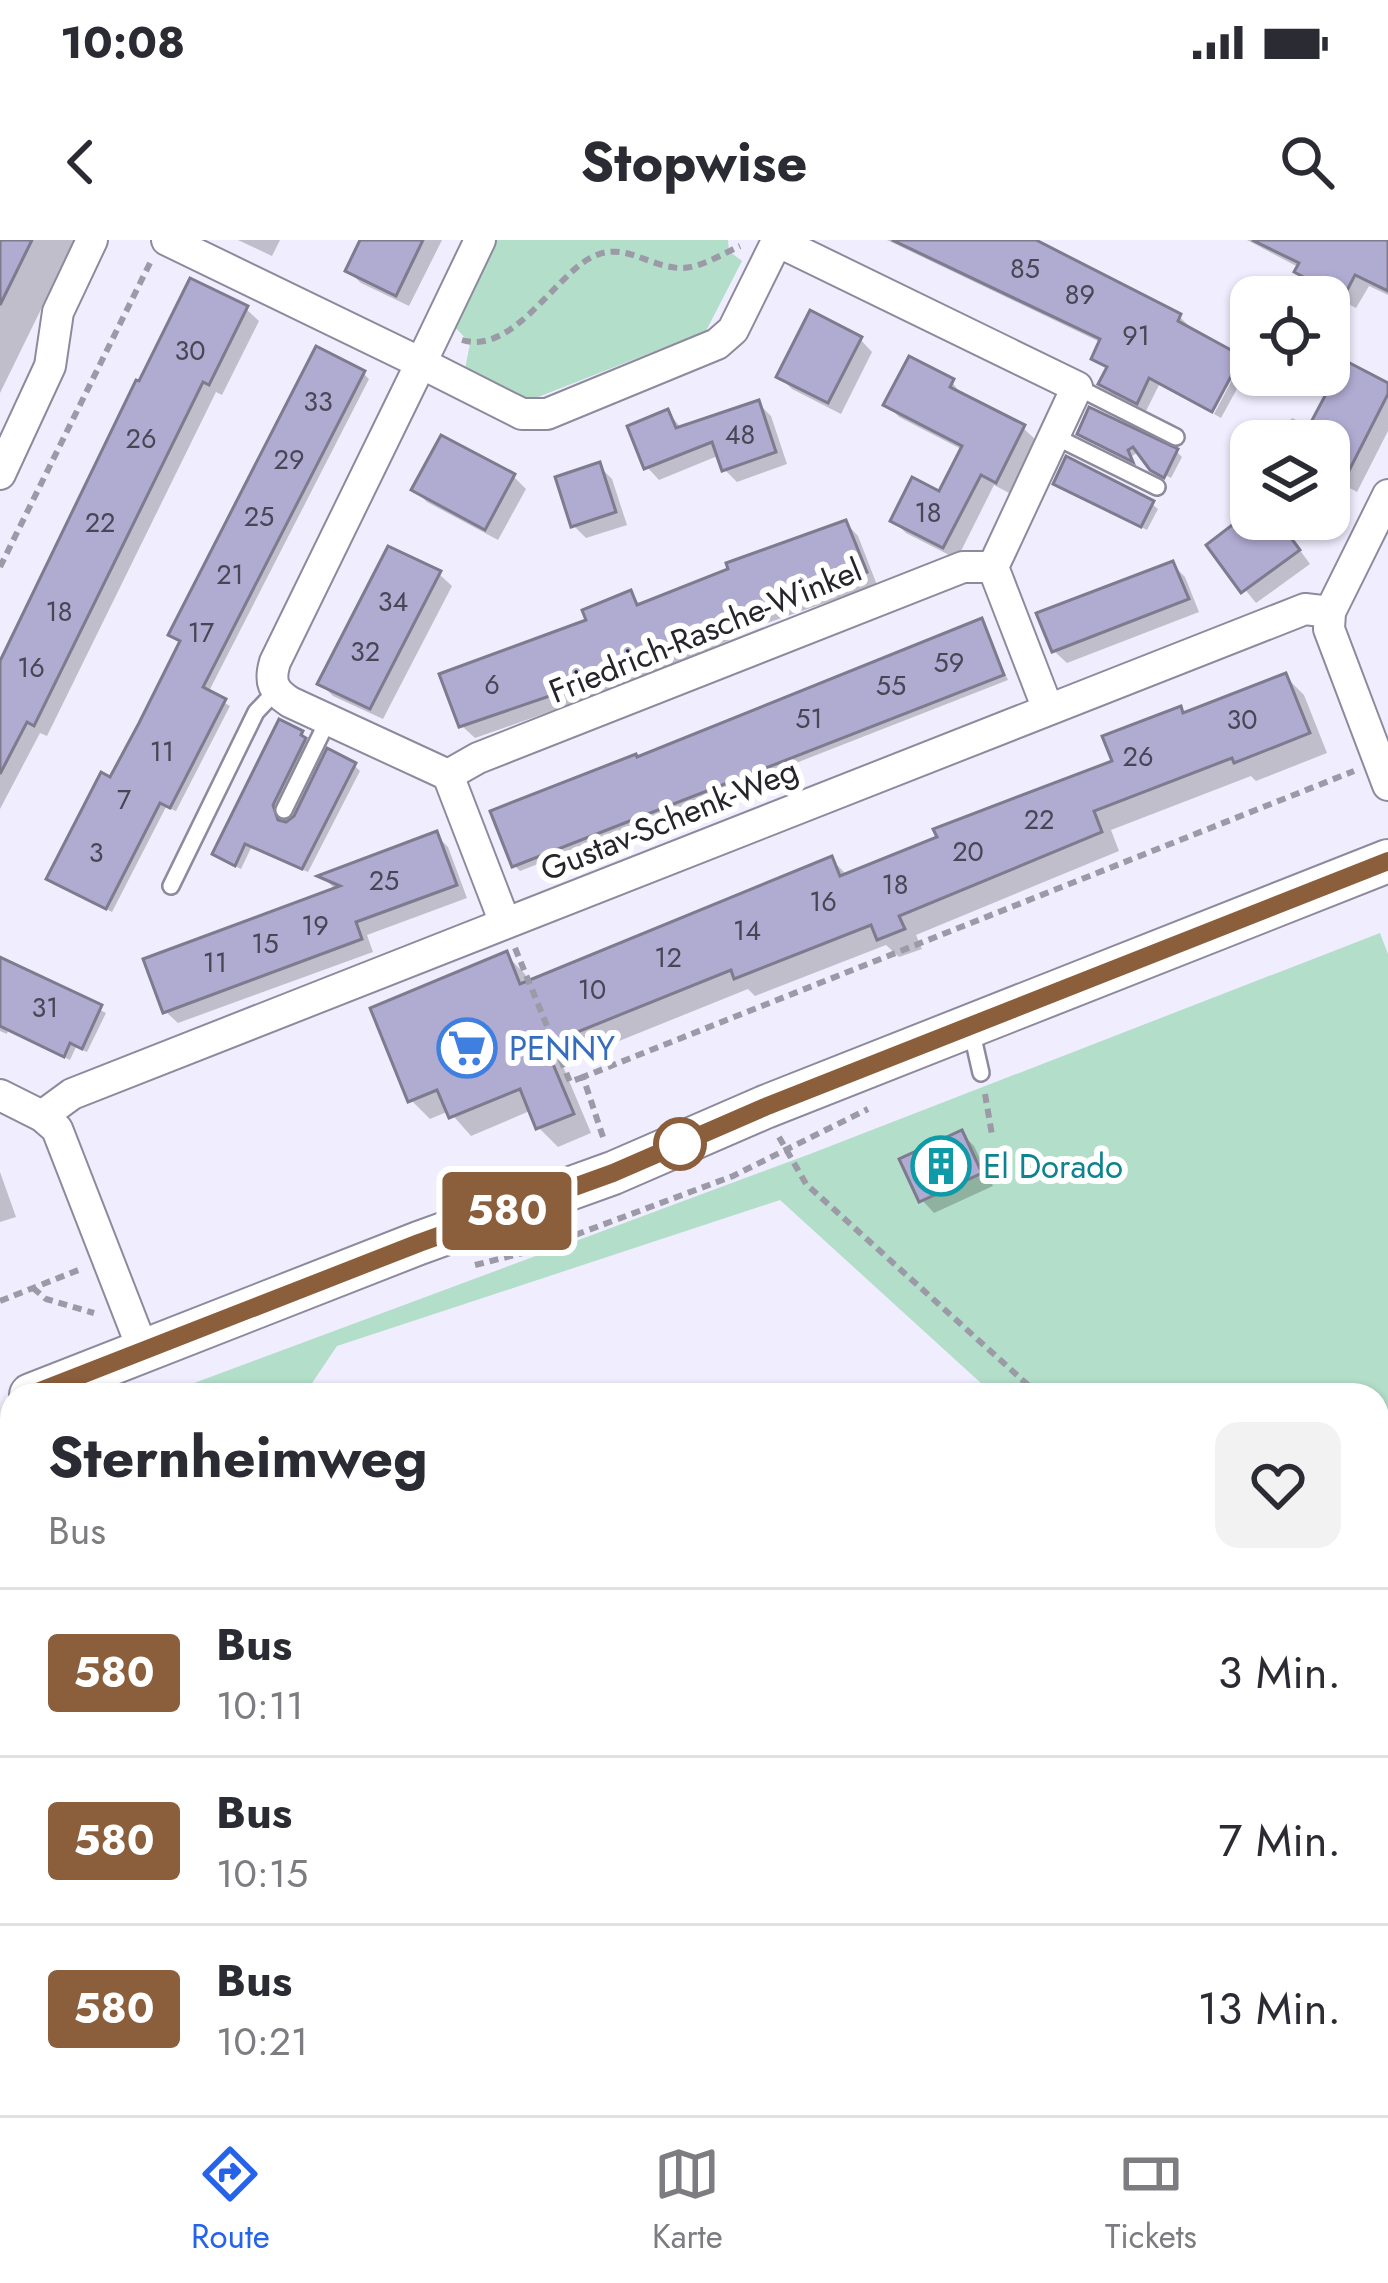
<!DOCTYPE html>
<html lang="de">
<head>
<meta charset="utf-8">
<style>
	:root { --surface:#fff; --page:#f2f2f3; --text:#2b2b33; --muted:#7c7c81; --line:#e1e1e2; --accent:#2563eb }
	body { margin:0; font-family:Jost,sans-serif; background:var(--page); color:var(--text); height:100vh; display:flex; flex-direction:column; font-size:45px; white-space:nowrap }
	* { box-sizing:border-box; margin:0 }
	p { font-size:39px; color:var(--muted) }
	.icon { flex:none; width:66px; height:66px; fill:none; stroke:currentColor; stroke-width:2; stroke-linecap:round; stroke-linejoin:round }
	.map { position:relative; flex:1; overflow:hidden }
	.sheet { position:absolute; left:0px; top:1143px; width:1389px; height:732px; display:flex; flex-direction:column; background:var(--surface); border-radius:36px 36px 0 0; box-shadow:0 3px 9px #0004 }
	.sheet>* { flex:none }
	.badge { padding:0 24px; border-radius:9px; font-size:42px; line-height:78px }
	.fabs { position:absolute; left:1230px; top:36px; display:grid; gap:24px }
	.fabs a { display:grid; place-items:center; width:120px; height:120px; border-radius:24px; background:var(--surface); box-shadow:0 3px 9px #0004; font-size:60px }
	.map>.badge { position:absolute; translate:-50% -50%; box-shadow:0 0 0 6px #fff }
	.round { display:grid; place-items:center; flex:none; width:126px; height:126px; border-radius:24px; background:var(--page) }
	.headline { display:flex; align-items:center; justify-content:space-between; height:204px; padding:0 48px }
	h1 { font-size:57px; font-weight:700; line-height:90px }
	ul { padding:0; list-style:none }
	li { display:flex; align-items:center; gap:36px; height:168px; padding:0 48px; border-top:3px solid var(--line) }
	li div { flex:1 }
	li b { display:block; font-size:45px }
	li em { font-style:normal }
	li .badge { min-width:132px; font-weight:700; text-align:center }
	.status { display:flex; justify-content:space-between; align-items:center; height:84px; padding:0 60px; background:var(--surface); direction:ltr }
	.status svg { height:33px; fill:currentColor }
	header { display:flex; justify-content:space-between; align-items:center; height:156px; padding:0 48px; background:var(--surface); font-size:54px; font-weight:700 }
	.tabs { display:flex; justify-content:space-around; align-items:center; height:168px; border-top:3px solid var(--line); background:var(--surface); font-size:33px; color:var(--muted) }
	.tabs a { display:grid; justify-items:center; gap:6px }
	.tabs .current { color:var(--accent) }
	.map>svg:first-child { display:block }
	.green { fill:#b3dec9 }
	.shadow { fill:#0003 }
	.building { fill:#b0abd1; stroke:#7d7b8d; stroke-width:3 }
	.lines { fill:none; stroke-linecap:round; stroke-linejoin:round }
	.lane-casing { stroke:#8c8a9c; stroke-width:20 }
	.street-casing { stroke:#8c8a9c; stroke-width:34 }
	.secondary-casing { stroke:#8c8a9c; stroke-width:46 }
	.path { stroke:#9b9aa6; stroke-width:6; stroke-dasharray:9 6; stroke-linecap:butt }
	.lane { stroke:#fff; stroke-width:15 }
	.street { stroke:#fff; stroke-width:30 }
	.secondary { stroke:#fff; stroke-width:42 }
	.line-casing { stroke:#fff; stroke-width:27 }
	.line { stroke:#8b5e3c; stroke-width:18 }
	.stop-dot { fill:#fff; stroke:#8b5e3c; stroke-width:6 }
	.labels { text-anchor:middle; stroke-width:12; stroke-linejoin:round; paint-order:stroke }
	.number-label { font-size:27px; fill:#484655 }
	.street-label { font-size:33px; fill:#26252c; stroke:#fff }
	.shop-label { font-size:33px; fill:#366cbe; stroke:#fff; text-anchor:start }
	.culture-label { font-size:33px; fill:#0d838f; stroke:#fff; text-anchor:start }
</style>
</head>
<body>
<div class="status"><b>10:08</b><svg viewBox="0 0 49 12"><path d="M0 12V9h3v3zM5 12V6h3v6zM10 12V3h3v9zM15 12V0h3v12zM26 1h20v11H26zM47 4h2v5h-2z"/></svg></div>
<header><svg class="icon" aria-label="back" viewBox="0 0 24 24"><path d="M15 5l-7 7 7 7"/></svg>Stopwise<svg class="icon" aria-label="search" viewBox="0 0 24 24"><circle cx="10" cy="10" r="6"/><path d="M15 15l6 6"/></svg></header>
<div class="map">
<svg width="1388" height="1875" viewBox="0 0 1388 1875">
	<rect width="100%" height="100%" fill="#f0eefe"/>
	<!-- green -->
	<g class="green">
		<polygon points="490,0 728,0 729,11 742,21 706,91 528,161 465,129 470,103 450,82"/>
		<polygon points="1380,693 1388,714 1388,1515 1377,1505 1377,1155 994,1155 780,960 337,1106 304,1155 162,1155 810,914"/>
		<polygon points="12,1216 12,1863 719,1863 728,1875 0,1875 0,1222"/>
		<polygon points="1388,1565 1388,1875 1146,1875 1155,1863 1377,1863 1377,1580"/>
	</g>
	<!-- shadow -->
	<g class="shadow">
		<polygon points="0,0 75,0 0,153"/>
		<polygon points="238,0 280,0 272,16"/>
		<polygon points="363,0 442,0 409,66 361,43 348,31"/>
		<polygon points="887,0 1029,0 1179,76 1188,85 1186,89 1238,117 1208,171 1159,145 1146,171 1111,153 1102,144 1109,130 1094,118 1102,103"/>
		<polygon points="1247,0 1382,0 1388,3 1388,55 1369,46 1356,68 1310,44 1298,31 1300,28"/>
		<polygon points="246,69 259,81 222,155 216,152 47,496 40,493 0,569 0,428 140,145"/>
		<polygon points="860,99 872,112 841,174 792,149 779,136"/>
		<polygon points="1242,121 1249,127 1221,178 1214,174"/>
		<polygon points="363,133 369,139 208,453 230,466 176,571 166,567 112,672 55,643 183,402 172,394"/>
		<polygon points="952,142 963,157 1023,188 1036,200 1009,253 994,245 957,319 906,293 894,281 940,255 963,210 899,177 887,164"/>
		<polygon points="1388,146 1388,191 1357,252 1329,237 1329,201 1279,201 1292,178 1312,188"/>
		<polygon points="758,163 771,176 787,224 737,242 724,229 720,215 659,240 647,227 668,172 682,189"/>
		<polygon points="1080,193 1176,211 1182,217 1171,238 1152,228 1140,211 1132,216 1135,223"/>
		<polygon points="599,226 612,239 627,285 586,298 574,286"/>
		<polygon points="513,236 526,249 498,300 427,262 415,250"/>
		<polygon points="1057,244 1152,264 1158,269 1147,290"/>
		<polygon points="1251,275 1251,279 1277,279 1310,324 1256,363 1210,306"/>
		<polygon points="846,283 858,296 877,345 729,396 730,400 586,459 475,498 462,486 630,354 642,366"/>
		<polygon points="1172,324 1185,337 1199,372 1067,423 1054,411"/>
		<polygon points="439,334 452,346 383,479 333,456 320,443"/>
		<polygon points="981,381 1008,440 520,631 515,626 638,520"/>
		<polygon points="1285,436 1304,455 1327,513 1256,541 1251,536 1111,590 1119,611 916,695 922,709 899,717 886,705 755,756 748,749 562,824 591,893 558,907 539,888 532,870 471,896 449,871 430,879 411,860 506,715 525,734 529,744 831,619 848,636 1116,523 1180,470 1186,476"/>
		<polygon points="302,494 310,506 277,572 281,584 287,585 354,525 360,531 308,632 251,608 241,629 221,619"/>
		<polygon points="436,595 448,607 467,658 367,695 373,712 178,783 165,771 336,650 323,637"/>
		<polygon points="0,720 106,773 87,812 76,807 70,820 8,790 7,794 0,791"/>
		<polygon points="961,893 974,906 993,946 934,973 922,960"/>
		<polygon points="0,932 16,977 0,982"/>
	</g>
	<!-- building -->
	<g class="building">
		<polygon points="0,0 32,0 0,65"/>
		<polygon points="360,0 423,0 396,56 345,31"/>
		<polygon points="892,0 1036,0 1181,74 1178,81 1242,116 1212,172 1149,138 1137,164 1098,144 1107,127 1091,119 1100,99"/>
		<polygon points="1252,0 1388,0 1388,51 1355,35 1343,58 1294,32 1299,23"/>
		<polygon points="190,38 248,66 209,145 203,142 34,486 27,482 0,534 0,421 136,140 139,141"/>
		<polygon points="810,70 862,97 828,163 776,137"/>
		<polygon points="316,106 365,131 203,447 226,459 170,568 160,563 106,669 46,639 101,532 110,537 139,483 180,401 168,395"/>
		<polygon points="909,116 954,139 950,147 1025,185 996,243 981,235 943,308 890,281 912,237 939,251 962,206 883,165"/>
		<polygon points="1344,120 1388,143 1388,154 1329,270 1329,213 1346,201 1301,201"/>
		<polygon points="759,160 776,212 722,231 712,202 644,229 627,186 668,169 676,188"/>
		<polygon points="1089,167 1178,209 1164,238 1150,230 1133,207 1128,210 1133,222 1077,194"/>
		<polygon points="441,195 515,234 485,290 411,250"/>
		<polygon points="1066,216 1154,261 1141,287 1053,244"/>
		<polygon points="600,222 616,272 571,287 555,237"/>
		<polygon points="1240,279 1277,279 1300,310 1241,353 1206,305"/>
		<polygon points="846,280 867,332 718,383 720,387 573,448 459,487 439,434 586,380 582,370 631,350 637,365 728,329 726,323"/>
		<polygon points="388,306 441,331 370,469 317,444"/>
		<polygon points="1173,321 1189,359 1052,412 1036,373"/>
		<polygon points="982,378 1004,435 512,627 490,571 636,514 637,517"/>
		<polygon points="1286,433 1310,493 1234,523 1232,518 1094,571 1102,592 899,676 905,689 877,700 871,685 734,739 731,730 545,805 574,874 536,889 520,849 449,878 437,850 408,862 370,768 507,711 520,744 832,616 840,636 937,597 933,589 1112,521 1102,496 1181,466 1183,473"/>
		<polygon points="279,479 303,491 301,495 306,498 273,565 278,580 286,582 294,576 327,508 356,523 302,629 245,604 235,626 212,614"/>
		<polygon points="437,591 457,645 356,682 362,699 163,773 143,719 340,646 317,636"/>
		<polygon points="0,717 102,765 82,809 70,803 64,817 0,786"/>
		<polygon points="962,890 982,933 919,962 899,919"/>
	</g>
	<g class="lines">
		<!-- lane casing -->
		<g class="lane-casing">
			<g id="lane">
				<polyline points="1077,147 1176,197"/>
				<polyline points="1054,196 1157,247"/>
				<polyline points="284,570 328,480"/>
				<polyline points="171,646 256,472 275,452"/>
				<polyline points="971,789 981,833"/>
				<polyline points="0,1379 12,1391"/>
				<polyline points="6,1550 12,1541"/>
			</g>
		</g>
		<!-- street casing -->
		<g class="street-casing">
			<g id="street">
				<path d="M167,0L421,123L275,422C269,442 273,451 290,462L448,535L505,683"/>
				<polyline points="480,0 421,123 522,174 547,174 717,104 733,90 777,1 1077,147 993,327 1047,467"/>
				<polyline points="0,234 50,126 58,72 92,0"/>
				<polyline points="1388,255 1330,372 1329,389 1388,545"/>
				<polyline points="448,535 478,518 963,327 993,327"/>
				<polyline points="0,855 42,876 57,889 143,1110"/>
				<polyline points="42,876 72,854 1305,369 1330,372"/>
			</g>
		</g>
		<!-- secondary casing -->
		<g class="secondary-casing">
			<polyline id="secondary" points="31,1155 419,1003 613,933 765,867 1388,621"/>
		</g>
		<!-- path -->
		<g class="path">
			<path d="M462,100C512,115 553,39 590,18C623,0 646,26 679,28C699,29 722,14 740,6"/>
			<polyline points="0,327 150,23"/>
			<polyline points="515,708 570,842 583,837"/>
			<polyline points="985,854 992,895"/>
			<polyline points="603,897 583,837 1354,531"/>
			<polyline points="779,897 806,944 1039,1155"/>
			<polyline points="475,1025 535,1010 733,936 868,869"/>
			<polyline points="33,1048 46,1059 94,1073"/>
			<polyline points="0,1061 81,1029"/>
			<polyline points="0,1209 12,1204"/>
			<polyline points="1377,1454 1388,1464"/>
			<polyline points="0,1626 12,1633"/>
			<polyline points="0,1821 12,1808"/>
			<polyline points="119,1863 133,1875"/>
			<polyline points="540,1863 554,1875"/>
			<polyline points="614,1863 628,1875"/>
		</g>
		<!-- lane -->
		<use href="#lane" class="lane"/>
		<!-- street -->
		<use href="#street" class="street"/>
		<!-- secondary -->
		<use href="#secondary" class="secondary"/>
	</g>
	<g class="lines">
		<!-- line casing -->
		<g class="line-casing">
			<polyline id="line" points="30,1155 419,1003 613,933 765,867 1388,621"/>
		</g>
		<!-- line -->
		<use href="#line" class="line"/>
	</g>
	<!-- icons -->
	<defs>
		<g id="supermarket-ring" transform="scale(3)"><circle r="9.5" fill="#fff" stroke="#3f7fe0" stroke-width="1.5"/><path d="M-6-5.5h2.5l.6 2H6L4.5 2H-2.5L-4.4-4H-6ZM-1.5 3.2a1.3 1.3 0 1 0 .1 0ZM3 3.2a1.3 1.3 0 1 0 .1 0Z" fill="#3f7fe0"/></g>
		<g id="building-ring" transform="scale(3)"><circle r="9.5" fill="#fff" stroke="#0f9aa8" stroke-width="1.5"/><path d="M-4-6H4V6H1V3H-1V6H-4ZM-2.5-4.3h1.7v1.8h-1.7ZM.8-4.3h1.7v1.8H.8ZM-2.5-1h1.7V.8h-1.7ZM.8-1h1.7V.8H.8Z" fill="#0f9aa8"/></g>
	</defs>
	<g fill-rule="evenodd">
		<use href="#supermarket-ring" x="467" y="808"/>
		<use href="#building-ring" x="941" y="926"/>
	</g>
	<!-- markers -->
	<circle class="stop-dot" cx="680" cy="904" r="24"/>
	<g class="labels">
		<!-- number labels -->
		<g class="number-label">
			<text x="1025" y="38">85</text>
			<text x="1080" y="64">89</text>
			<text x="1136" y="105">91</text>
			<text x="190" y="120">30</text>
			<text x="318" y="171">33</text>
			<text x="740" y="204">48</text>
			<text x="141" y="208">26</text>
			<text x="289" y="229">29</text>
			<text x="928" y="282">18</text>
			<text x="259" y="286">25</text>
			<text x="100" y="292">22</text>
			<text x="230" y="344">21</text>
			<text x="393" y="371">34</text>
			<text x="59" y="381">18</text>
			<text x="201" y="402">17</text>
			<text x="365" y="421">32</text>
			<text x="949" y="432">59</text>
			<text x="31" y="437">16</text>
			<text x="492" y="454">6</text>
			<text x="891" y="455">55</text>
			<text x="809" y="488">51</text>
			<text x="1242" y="489">30</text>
			<text x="162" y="521">11</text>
			<text x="1138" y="526">26</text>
			<text x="124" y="569">7</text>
			<text x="1039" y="589">22</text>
			<text x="968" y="621">20</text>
			<text x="96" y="622">3</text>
			<text x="384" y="650">25</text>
			<text x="895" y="654">18</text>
			<text x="823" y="671">16</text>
			<text x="315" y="695">19</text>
			<text x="747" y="700">14</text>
			<text x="265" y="713">15</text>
			<text x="668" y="727">12</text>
			<text x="215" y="732">11</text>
			<text x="592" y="759">10</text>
			<text x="45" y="777">31</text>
		</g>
		<!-- street labels -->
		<g class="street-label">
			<text transform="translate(705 390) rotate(-22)" y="12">Friedrich-Rasche-Winkel</text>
			<text transform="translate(669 579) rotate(-22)" y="12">Gustav-Schenk-Weg</text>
		</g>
		<!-- shop labels -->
		<g class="shop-label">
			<text x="509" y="820">PENNY</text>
		</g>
		<!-- culture labels -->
		<g class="culture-label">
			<text x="983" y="938">El Dorado</text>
		</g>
	</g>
</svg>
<div class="fabs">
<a><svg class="icon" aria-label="locate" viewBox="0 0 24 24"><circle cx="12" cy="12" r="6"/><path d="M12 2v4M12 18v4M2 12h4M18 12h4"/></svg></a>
<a><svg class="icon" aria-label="layers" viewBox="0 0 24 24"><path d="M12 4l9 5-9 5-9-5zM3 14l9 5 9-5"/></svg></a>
</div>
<b class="badge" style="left:507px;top:971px;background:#8b5e3c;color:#fff">580</b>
<section class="sheet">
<div class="headline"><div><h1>Sternheimweg</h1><p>Bus</p></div><a class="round"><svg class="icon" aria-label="heart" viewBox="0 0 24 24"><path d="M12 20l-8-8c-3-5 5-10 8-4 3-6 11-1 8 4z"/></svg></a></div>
<ul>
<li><span class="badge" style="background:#8b5e3c;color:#fff">580</span><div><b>Bus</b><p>10:11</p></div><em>3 Min.</em></li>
<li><span class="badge" style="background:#8b5e3c;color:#fff">580</span><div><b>Bus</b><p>10:15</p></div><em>7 Min.</em></li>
<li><span class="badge" style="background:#8b5e3c;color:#fff">580</span><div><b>Bus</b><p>10:21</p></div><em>13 Min.</em></li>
</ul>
</section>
</div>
<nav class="tabs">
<a class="current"><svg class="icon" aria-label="directions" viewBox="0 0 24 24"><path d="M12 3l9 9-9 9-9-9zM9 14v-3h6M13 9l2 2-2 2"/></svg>Route</a>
<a><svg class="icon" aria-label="map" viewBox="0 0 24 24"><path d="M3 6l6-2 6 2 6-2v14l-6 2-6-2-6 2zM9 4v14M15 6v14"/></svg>Karte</a>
<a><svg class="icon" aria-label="tickets" viewBox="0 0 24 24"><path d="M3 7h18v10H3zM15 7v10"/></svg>Tickets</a>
</nav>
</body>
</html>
